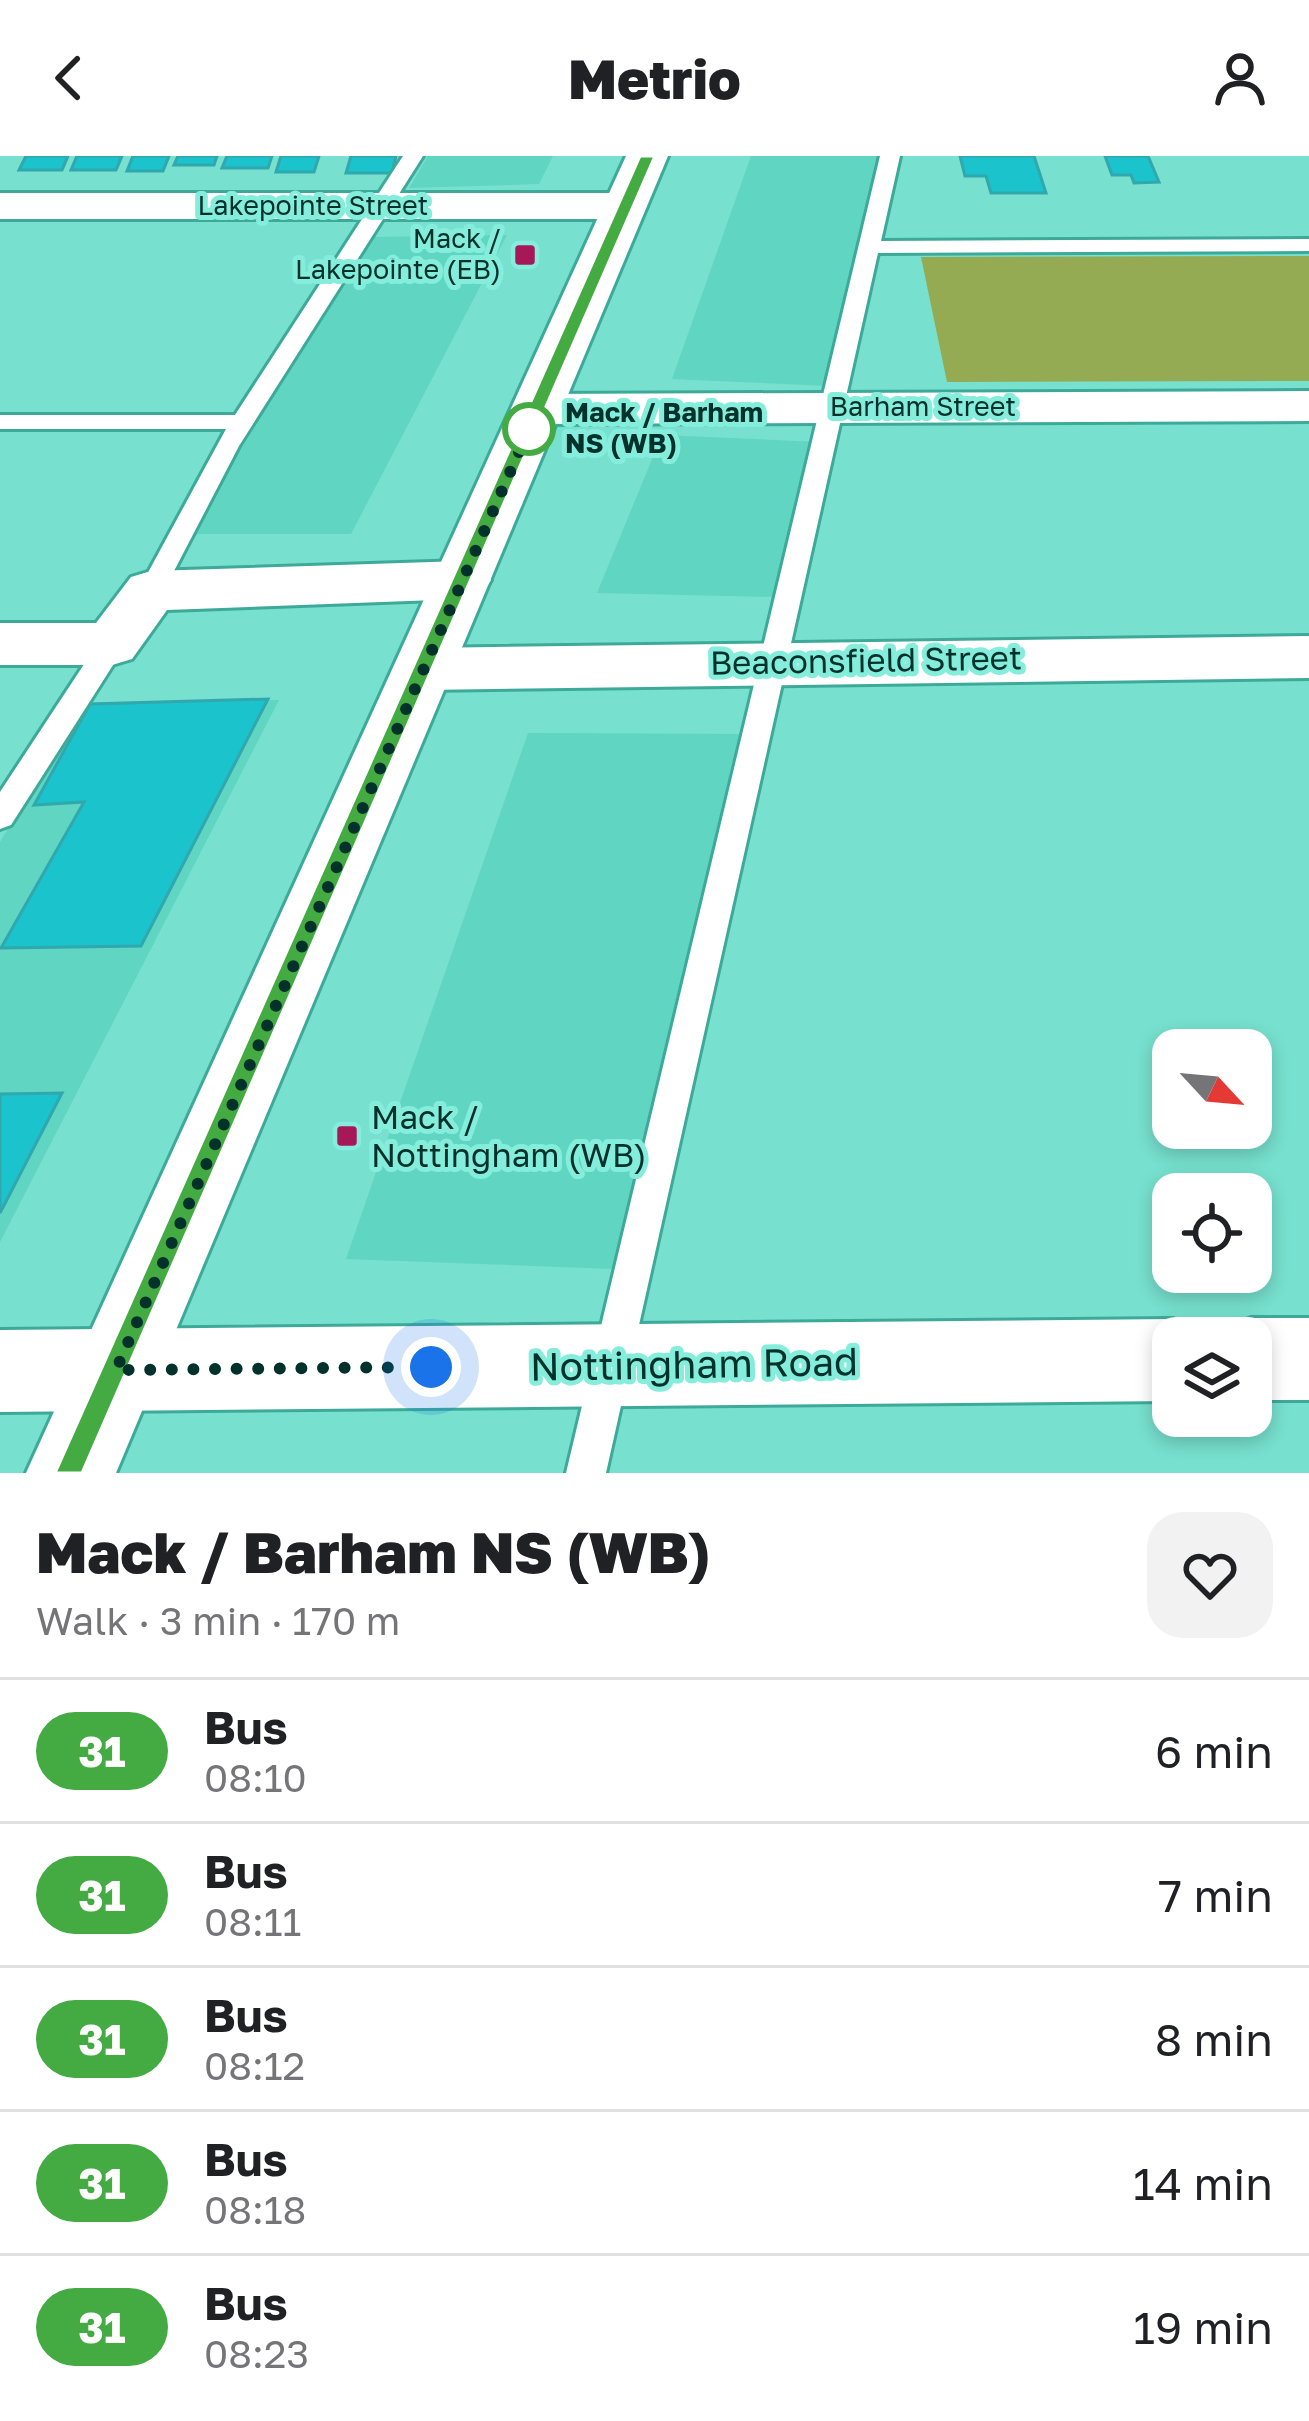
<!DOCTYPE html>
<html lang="en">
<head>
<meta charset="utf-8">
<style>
	:root { --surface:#fff; --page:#f2f2f2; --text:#202124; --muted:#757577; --line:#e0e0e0 }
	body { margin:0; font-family:"Golos Text",sans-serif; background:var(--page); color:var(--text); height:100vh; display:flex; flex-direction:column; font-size:45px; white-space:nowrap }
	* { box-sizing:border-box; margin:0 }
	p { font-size:39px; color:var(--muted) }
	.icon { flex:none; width:66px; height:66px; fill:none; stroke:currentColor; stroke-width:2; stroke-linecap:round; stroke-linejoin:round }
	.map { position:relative; height:1317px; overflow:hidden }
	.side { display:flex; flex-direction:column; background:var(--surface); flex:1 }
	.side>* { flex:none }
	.badge { padding:0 24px; border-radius:39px; font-size:42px; line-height:78px }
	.needle { width:78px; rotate:116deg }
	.fabs { position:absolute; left:1152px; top:873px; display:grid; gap:24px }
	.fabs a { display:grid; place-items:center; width:120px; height:120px; border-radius:24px; background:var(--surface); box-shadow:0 6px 18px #0003; font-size:60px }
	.you { position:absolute; width:60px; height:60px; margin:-30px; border:9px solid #fff; border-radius:50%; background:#1a73e8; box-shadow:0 0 0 18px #1a73e833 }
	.map>.badge { position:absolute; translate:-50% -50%; box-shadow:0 0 0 6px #fff }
	.round { display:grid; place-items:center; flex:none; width:126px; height:126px; border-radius:36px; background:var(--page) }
	.overview { display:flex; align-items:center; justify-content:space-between; height:204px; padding:0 36px }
	h1 { font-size:57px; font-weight:800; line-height:90px }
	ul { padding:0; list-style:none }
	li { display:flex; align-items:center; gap:36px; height:144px; padding:0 36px; border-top:3px solid var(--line) }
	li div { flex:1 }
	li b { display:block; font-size:45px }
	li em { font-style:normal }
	li .badge { min-width:132px; font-weight:700; text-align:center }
	header { display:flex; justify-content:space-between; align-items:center; height:156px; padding:0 36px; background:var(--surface); font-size:54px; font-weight:800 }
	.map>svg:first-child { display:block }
	.built { fill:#5fd5c2 }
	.green { fill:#95ab53 }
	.building { fill:#1bc3cc; stroke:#31a7ae; stroke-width:3 }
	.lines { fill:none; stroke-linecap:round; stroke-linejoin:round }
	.service-casing { stroke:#3daa99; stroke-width:6 }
	.minor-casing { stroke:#3daa99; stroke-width:6 }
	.secondary-casing { stroke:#3daa99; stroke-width:6 }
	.service { fill:#fff; fill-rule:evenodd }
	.minor { fill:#fff; fill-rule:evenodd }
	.secondary { fill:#fff; fill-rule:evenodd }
	.line { fill:#44aa42; stroke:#fff; stroke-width:3 }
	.walk { stroke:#00312b; stroke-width:12; stroke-dasharray:0 21.6 }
	.poi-dot { fill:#a71858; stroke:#85eddb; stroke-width:4.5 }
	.stop-dot { fill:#fff; stroke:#44aa42; stroke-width:6 }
	.labels { text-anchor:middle; stroke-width:10; stroke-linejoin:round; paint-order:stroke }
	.far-street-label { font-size:27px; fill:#00312b; stroke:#85eddb }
	.far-poi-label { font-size:27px; fill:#00312b; stroke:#85eddb; text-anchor:end }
	.far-stop-label { font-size:27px; font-weight:bold; fill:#00312b; stroke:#85eddb; text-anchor:start }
	.street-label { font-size:33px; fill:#00312b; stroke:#85eddb }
	.poi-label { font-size:33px; fill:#00312b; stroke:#85eddb; text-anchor:start }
	.near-street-label { font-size:39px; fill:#00312b; stroke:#85eddb }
</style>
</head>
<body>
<header><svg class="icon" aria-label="back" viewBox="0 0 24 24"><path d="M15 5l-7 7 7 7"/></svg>Metrio<svg class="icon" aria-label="person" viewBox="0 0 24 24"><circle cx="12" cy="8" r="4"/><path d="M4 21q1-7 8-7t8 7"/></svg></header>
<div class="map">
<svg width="1309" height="1317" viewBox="0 0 1309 1317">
	<rect width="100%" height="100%" fill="#77e0ce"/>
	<!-- built -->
	<g class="built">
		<polygon points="428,0 553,0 539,28 409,32"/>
		<polygon points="751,0 890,0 830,230 672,223"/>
		<polygon points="507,79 351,378 187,378 375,81"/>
		<polygon points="662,279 819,286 777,441 597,437"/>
		<polygon points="279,544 0,1086 0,686 83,547"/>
		<polygon points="528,577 749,578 641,1114 346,1103"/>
	</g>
	<!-- green -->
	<polygon class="green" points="1309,100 1309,225 947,226 921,101"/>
	<!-- building -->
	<g class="building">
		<polygon points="26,0 68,0 62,14 19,14"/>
		<polygon points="77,0 122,0 116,14 71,14"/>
		<polygon points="133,0 169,0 163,15 127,15"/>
		<polygon points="178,0 217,0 214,9 174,9"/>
		<polygon points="227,0 272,0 268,12 222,12"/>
		<polygon points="281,0 319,0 314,16 276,16"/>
		<polygon points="351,0 396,0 392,17 346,17"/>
		<polygon points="960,0 1034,0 1046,37 991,37 986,20 965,20"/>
		<polygon points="1105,0 1148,0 1159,26 1134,27 1131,19 1112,19"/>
		<polygon points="268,543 141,790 1,792 84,646 34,649 90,548"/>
		<polygon points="62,937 0,1057 0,938"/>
	</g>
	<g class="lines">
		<!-- service casing -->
		<g class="service-casing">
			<g id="service">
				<polygon points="403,0 423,0 239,290 160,442 142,442 138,435 226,273 0,273 0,259 235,259"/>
				<polygon points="880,0 900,0 881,85 1309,83 1309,95 878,97 606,1317 566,1317"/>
				<polygon points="112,478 122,481 126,488 122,495 11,669 0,673 0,636 102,481"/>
			</g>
		</g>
		<!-- minor casing -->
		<g class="minor-casing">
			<g id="minor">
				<polygon points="0,37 626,37 641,41 647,50 641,59 626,63 0,63"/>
				<polygon points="1309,235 1309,265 538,268 521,264 513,253 521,242 538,238"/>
				<polygon points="463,405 482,410 491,424 482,438 463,443 167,454 132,503 112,509 0,509 0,467 96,467 131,421 151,415"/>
				<polygon points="1309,480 1309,522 424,534 403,528 395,513 403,498 424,492"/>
				<polygon points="1251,1162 1309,1162 1309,1244 1251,1244 1251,1182 1219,1182 1222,1174"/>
				<polygon points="1173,1163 1202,1175 1205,1182 1173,1182 1173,1245 0,1256 0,1174"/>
			</g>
		</g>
		<!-- secondary casing -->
		<g class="secondary-casing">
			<polygon id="secondary" points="626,0 668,0 116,1317 26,1317"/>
		</g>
		<!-- service -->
		<use href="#service" class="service"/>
		<!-- minor -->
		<use href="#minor" class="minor"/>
		<!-- secondary -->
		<use href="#secondary" class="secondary"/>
	</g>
	<!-- line -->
	<polygon class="line" points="640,0 655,0 82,1317 55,1317 60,1306"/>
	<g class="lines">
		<!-- walk -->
		<polyline class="walk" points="431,1211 116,1214 529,273"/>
	</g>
	<!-- markers -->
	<g class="poi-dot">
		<rect x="513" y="87" width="24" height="24" rx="6"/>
		<rect x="335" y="968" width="24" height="24" rx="6"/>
	</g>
	<circle class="stop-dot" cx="529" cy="273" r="24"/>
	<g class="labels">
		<!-- far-street labels -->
		<g class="far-street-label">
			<text x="313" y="59">Lakepointe Street</text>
			<text x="923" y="260">Barham Street</text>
		</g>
		<!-- far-poi labels -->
		<g class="far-poi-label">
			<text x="501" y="92">Mack /<tspan x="501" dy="31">Lakepointe (EB)</tspan></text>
		</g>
		<!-- far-stop labels -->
		<g class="far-stop-label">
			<text x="565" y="266">Mack / Barham<tspan x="565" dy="31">NS (WB)</tspan></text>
		</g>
		<!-- street labels -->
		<g class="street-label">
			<text transform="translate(866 504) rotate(-1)" y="12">Beaconsfield Street</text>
		</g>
		<!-- poi labels -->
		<g class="poi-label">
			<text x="371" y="973">Mack /<tspan x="371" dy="38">Nottingham (WB)</tspan></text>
		</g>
		<!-- near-street labels -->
		<g class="near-street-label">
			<text transform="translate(694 1208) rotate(-1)" y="14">Nottingham Road</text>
		</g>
	</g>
</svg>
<div class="fabs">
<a><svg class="needle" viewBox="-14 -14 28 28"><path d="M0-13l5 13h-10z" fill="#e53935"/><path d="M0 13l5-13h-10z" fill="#757577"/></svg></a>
<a><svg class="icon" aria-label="locate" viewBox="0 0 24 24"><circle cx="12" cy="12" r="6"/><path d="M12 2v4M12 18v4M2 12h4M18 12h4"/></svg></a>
<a><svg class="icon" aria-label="layers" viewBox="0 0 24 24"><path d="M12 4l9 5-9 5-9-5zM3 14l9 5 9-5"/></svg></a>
</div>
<div class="you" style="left:431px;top:1211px"></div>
</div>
<section class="side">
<div class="overview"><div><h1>Mack / Barham NS (WB)</h1><p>Walk · 3 min · 170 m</p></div><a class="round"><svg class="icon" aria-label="heart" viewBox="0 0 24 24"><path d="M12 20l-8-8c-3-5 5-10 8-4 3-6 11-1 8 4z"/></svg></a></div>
<ul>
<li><span class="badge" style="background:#44aa42;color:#fff">31</span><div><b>Bus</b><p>08:10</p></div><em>6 min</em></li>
<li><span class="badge" style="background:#44aa42;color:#fff">31</span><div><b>Bus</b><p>08:11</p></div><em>7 min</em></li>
<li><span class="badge" style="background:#44aa42;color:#fff">31</span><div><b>Bus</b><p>08:12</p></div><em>8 min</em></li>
<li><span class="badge" style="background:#44aa42;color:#fff">31</span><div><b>Bus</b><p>08:18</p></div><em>14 min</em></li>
<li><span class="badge" style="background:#44aa42;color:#fff">31</span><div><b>Bus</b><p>08:23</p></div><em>19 min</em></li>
</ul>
</section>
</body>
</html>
